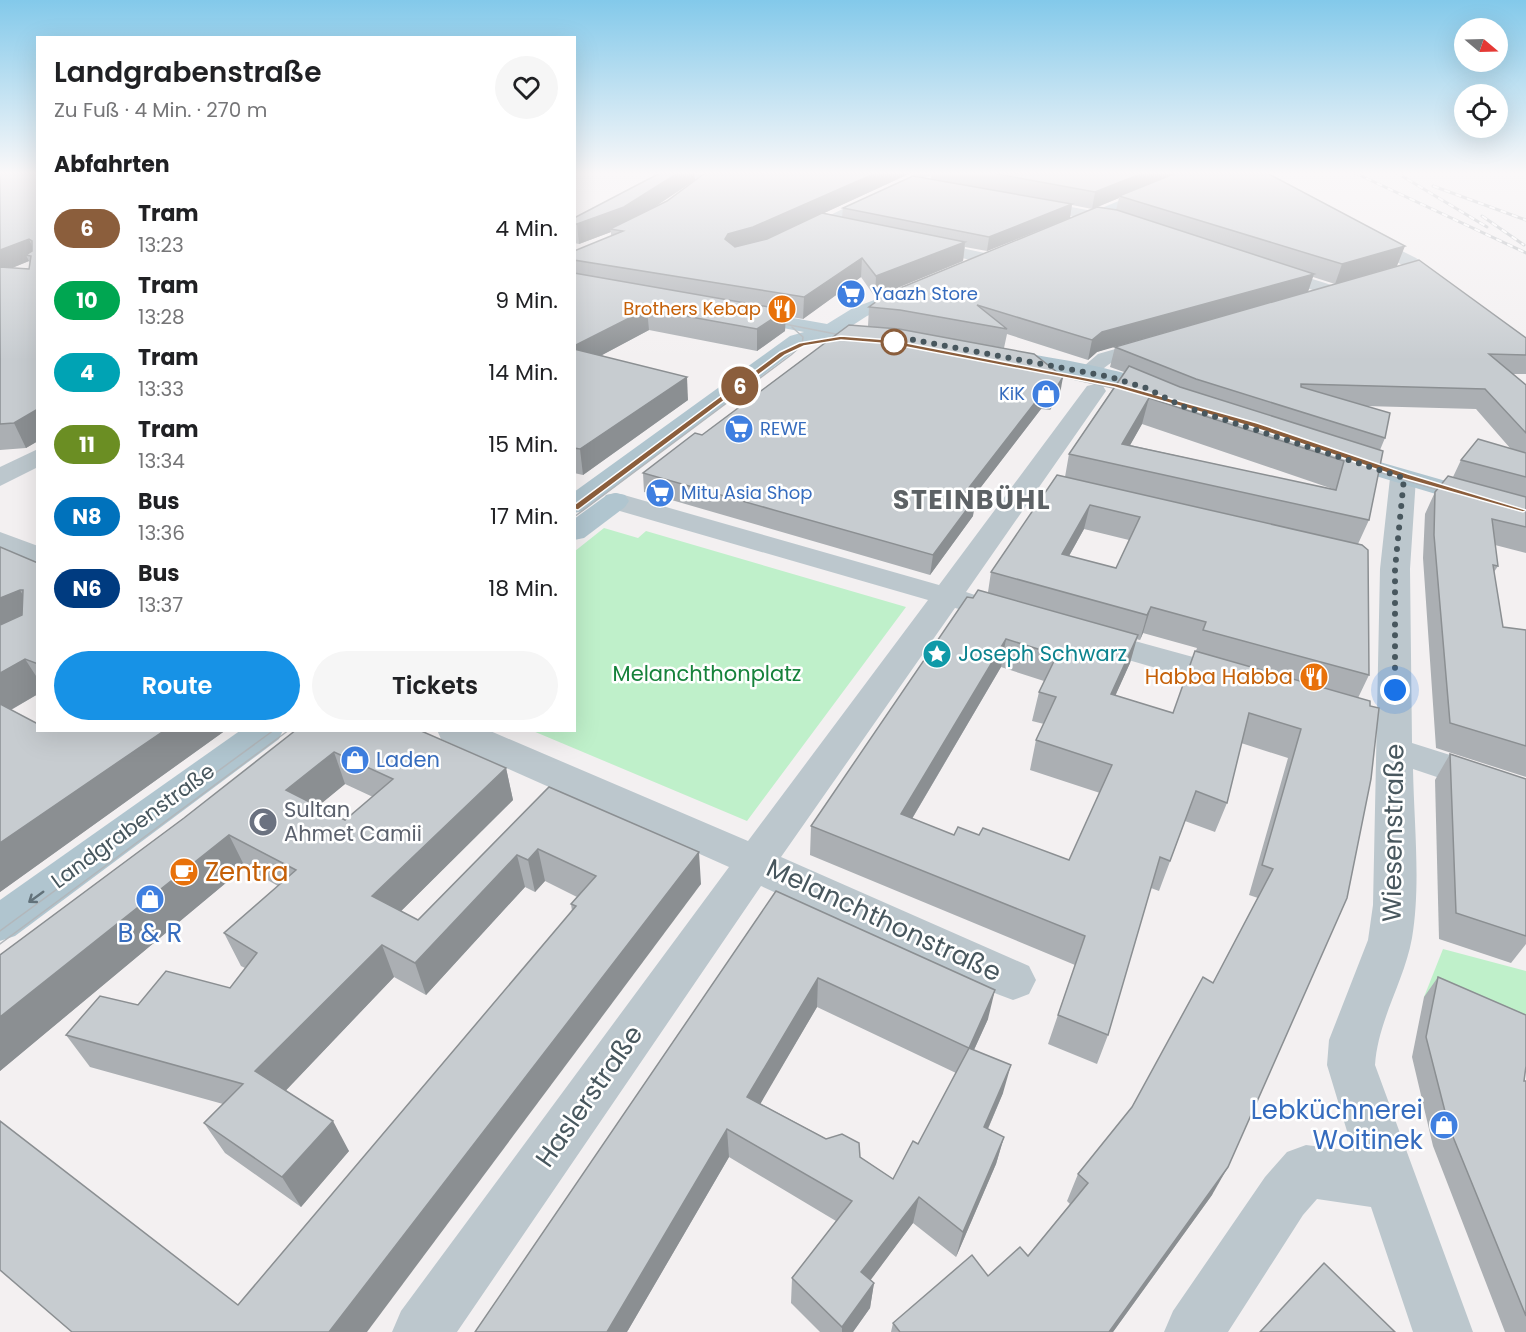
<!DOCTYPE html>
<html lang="de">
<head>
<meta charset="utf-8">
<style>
	:root { --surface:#fff; --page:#f6f6f6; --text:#202124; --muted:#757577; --accent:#1792e6 }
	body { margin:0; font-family:Poppins,sans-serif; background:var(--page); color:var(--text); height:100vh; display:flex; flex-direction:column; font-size:22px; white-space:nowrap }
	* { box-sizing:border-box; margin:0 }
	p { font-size:20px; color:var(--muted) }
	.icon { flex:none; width:33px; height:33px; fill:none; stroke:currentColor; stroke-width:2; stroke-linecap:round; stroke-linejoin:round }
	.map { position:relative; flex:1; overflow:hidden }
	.drawer { position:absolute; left:36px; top:36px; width:540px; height:696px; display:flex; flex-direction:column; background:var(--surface); border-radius:0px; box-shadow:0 6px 24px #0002 }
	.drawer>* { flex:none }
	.badge { padding:0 12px; border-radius:20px; font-size:21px; line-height:39px }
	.needle { width:39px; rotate:109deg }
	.tools { position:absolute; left:1454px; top:18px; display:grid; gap:12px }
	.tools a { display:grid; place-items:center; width:54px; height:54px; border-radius:50%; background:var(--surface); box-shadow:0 6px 24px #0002; font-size:30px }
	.you { position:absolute; width:30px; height:30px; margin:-15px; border:4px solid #fff; border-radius:50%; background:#1a73e8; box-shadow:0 0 0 9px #1a73e833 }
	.map>.badge { position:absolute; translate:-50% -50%; box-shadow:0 0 0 3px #fff }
	h2 { padding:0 18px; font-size:22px; line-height:54px }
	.round { display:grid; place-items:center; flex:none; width:63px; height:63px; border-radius:32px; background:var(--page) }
	.head { display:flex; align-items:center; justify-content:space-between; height:102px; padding:0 18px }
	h1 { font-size:28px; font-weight:600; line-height:45px }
	.cta { display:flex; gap:12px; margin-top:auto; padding:12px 18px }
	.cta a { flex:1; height:69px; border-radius:36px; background:var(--accent); color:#fff; font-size:24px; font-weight:600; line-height:69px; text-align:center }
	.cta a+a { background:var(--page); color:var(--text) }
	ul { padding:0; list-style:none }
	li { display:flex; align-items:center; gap:18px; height:72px; padding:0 18px }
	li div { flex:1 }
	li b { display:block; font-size:22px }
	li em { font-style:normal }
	li .badge { min-width:66px; font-weight:700; text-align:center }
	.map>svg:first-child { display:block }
	.green { fill:#bff0ca }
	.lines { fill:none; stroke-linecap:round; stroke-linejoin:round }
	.minor { fill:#bcc7cd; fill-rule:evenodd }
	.major { fill:#b0c5cf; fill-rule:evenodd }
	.tram { stroke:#b2b7bb; stroke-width:1.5 }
	.rail-casing { stroke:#b2b7bb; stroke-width:3 }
	.rail { stroke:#fff; stroke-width:2; stroke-dasharray:6; stroke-linecap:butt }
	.wall { fill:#abafb3; fill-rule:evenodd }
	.shaded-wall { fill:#8b8f92 }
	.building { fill:#c7ccd0; stroke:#8b8f92; stroke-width:1.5; fill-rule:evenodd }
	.oneway { stroke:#62727a }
	.line { fill:#8b5e3c; stroke:#fff; stroke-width:1.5 }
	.walk { stroke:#48575e; stroke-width:6; stroke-dasharray:0 10.8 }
	.stop-dot { fill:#fff; stroke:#8b5e3c; stroke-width:3 }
	.labels { text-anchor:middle; stroke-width:5; stroke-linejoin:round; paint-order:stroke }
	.far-shop-label { font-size:18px; fill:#366cbe; stroke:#fff; text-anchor:start }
	.far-food-label { font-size:18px; fill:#c56008; stroke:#fff; text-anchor:end }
	.culture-label { font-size:21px; fill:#0d838f; stroke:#fff; text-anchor:start }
	.park-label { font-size:21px; fill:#16823b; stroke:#fff }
	.food-label { font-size:21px; fill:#c56008; stroke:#fff; text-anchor:end }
	.shop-label { font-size:21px; fill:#366cbe; stroke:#fff; text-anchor:start }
	.worship-label { font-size:21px; fill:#5b616d; stroke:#fff; text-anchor:start }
	.street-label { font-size:21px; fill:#48575e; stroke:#fff }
	.near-street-label { font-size:26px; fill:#48575e; stroke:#fff }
	.near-food-label { font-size:26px; fill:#c56008; stroke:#fff; text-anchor:start }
	.near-shop-label { font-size:26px; fill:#366cbe; stroke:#fff }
	.district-label { font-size:27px; font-weight:bold; letter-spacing:1.5px; fill:#5d6265; stroke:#fff }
</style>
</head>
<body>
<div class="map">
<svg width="1526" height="1332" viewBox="0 0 1526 1332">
	<rect width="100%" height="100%" fill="#f3f0f1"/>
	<!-- green -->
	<g class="green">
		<polygon points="604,528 638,538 646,531 906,607 747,821 533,731 574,730 575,551"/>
		<polygon points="1443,949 1526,971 1526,1040 1424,997"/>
	</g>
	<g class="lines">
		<!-- minor -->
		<g class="minor">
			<path d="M667,173H722L723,175C716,181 674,179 667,173Z"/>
			<polygon points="917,173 935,173 803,238 797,240 789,235"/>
			<polygon points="1028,199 1125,217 1133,222 1125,227 1023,206 1021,203"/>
			<polygon points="1362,231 1416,258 1457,290 1454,294 1442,294 1404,266 1356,239 1354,236"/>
			<polygon points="920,239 994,255 996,259 988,264 914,247 912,244 914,241"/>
			<polygon points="1268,265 1341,288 1344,292 1335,297 1262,274 1259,270"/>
			<path d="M1157,337L1164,339L1167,343L1164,347C1148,352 1128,355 1113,362C1100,368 1097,381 1080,377L1077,372L1098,354Z"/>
			<polygon points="1095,384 1103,386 1106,391 966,592 978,596 982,602 978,608 967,611 955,608 781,857 1029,966 1036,980 1029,994 1013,1000 997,994 761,886 457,1332 392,1332 401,1311 729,867 441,739 437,730 488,730 748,841 928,600 606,507 602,501 606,495 615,493 624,495 939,585 1087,386"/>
			<polygon points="38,449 38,467 0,486 0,467"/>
			<path d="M1403,470L1412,473L1416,478L1410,569L1412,743L1526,779V807L1413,769C1414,823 1421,886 1412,938C1404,982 1378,1020 1375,1065L1473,1332H1413L1371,1207L1317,1199L1303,1215L1228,1332H1164L1173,1311L1265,1177L1287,1152L1306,1145L1353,1151L1327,1065L1329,1040L1368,940L1373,905L1380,569L1390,478L1394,473Z"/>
			<polygon points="0,532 38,546 38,564 0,550"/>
			<polygon points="1091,629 1244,671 1249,679 1244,687 1232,690 1080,646 1075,639 1080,632"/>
		</g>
		<!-- major -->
		<g class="major">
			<polygon points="1187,173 1206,173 1077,229 1065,229 1063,226 1065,223"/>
			<polygon points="909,287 915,288 918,292 915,296 867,316 850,327 891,331 894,335 891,339 831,337 804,344 583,511 574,513 574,492 790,336 804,332 736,319 733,315 736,311 743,309 827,324 853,308"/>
			<path d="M1003,350C1035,355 1157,372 1173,396L1170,401L1162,403L1098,380L996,360L993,356L996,352Z"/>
			<polygon points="1338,450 1526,504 1526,521 1329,462 1326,457 1329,452"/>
			<polygon points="616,493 625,495 629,501 625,507 584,538 574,540 574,519 607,495"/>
			<polygon points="241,730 283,730 279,739 15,936 0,941 0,900"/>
		</g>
		<!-- tram -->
		<g class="tram">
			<polyline points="769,321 851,337"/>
			<polyline points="795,347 836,338"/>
			<polyline points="1046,373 1131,392"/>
			<polyline points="1362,467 1454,495"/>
			<polyline points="574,517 791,355 802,345 803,337 792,327"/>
			<polyline points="0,931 274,730"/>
			<polyline points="0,944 289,730"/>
		</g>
		<!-- rail casing -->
		<g class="rail-casing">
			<g id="rail">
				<polyline points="1355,173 1526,253"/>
				<polyline points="1397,173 1487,227"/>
				<polyline points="1433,186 1526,220"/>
				<polyline points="1482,216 1524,245"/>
			</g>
		</g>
		<!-- rail -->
		<use href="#rail" class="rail"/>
	</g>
	<!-- wall -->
	<g class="wall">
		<path d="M0,173H38V441L26,448L0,450ZM29,261L30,263L29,269L12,268Z"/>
		<path d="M705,173H911L824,213L842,217L843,208L931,179V173H1267L1397,266L1335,284L1313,277L1097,352L1088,360L1007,334L1004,348L868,326L869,307L1092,209L1072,205L1070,218L987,251L965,247L963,261L875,297L861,277L803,319L786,316L785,331L757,351L649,330L602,355L688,400L583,475L574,473V251L611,236V232L579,244L574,243V218L695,180L653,208L667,201ZM1119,198L1116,210L1098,207L1100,206Z"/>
		<path d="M1526,338V374H1512L1526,385V553L1495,545L1498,566L1494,572L1503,627L1526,630V777L1436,748L1423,558L1425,514L1435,492L1453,477L1461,460L1510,448L1476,409L1365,406L1385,438L1380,450L1369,520L1358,544L1369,675L1358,698L1212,1195L1113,1332H891L893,1323L1028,1256L1070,1204L1067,1201L1078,1174L1132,1107L1213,983L1258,898L1249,895L1288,758L1241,743L1227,803L1215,832L1185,821L1159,891L1151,888L1108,1035L1097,1064L1048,1044L1075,965L810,855L811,826L973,598L988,592L991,572L1065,477L1069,454L1124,372L1110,367L1115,347ZM1142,424L1333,489V490L1130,445ZM1084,529L1129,540L1116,568L1069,556ZM1143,633L1197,648L1173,713L1115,696L1130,663L1136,639L1140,640ZM1001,667L1044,681L1039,692L1032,721L1044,724L1036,740L1030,770L1100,793L1069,860L979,835H954L912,819Z"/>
		<polygon points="1034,354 1060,394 1050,410 1041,409 974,496 973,516 930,575 644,492 643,473 702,435"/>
		<polygon points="0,547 38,563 38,694 11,710 38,730 226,730 0,892"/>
		<path d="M296,730L506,768L513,800L401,911L418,920L549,787L701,884L238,1305L572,911L571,904L577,897L545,881L535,892L525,887L426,995L394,977L285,1091L349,1151L301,1207L225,1153L204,1123L223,1104L90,1067L66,1035L138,1005L230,988L245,968L241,966L224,933L278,886L245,867L0,1071V955L184,818ZM345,784L373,797L345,820L318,806Z"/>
		<polygon points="1450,754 1526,779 1526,944 1511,963 1439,939 1435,780"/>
		<path d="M776,891L988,1019L974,1050L1003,1093L988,1129L1004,1137L996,1164L956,1257L913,1223L870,1280L874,1283L870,1308L853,1332H820L791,1303L792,1278L836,1221L729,1157L627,1332ZM817,1007L956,1073L918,1144L893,1179L860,1157L760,1103Z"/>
		<polygon points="1438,977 1524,1081 1526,1081 1526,1332 1505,1332 1433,1146 1412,1057 1424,997"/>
	</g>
	<!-- shaded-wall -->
	<g class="shaded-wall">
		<polygon points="678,173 695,173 695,180 626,226 610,229 611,232 579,244 577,224"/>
		<polygon points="876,173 911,173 753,246 728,253 725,239 728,234"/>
		<polygon points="1143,173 1181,173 1119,196 1119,198 1092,209 1095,192"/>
		<polygon points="1072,204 1070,218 987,251 989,237"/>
		<polygon points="29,239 37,258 26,255 29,261 0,273 0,250"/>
		<polygon points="965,242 963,261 875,297 876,276"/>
		<polygon points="1405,246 1397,266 1335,284 1342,264"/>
		<polygon points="862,258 861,277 803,319 804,297"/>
		<polygon points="1314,274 1308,292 1097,352 1088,360 1092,340 1102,332"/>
		<polygon points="647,309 649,330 574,370 574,346"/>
		<polygon points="786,310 785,331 757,351 757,329"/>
		<polygon points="687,377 688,400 583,475 580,449"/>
		<polygon points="1063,377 1060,394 1050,410 1053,393"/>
		<polygon points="1044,391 1041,409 961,513 964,494"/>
		<polygon points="1149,398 1142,424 1119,465 1122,444"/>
		<polygon points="38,409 38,441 26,448 14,423"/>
		<polygon points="976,497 973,516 930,575 933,555"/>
		<polygon points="1090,505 1084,529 1056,579 1062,554"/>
		<polygon points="20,590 37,620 0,637 0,598"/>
		<polygon points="1151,607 1143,633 1140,640 1147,615"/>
		<polygon points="1138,635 1130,663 1103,723 1111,694"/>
		<polygon points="1006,639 1001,667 897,844 901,814"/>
		<polygon points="25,659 38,679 38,694 0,716 0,673"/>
		<polygon points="165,730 226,730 0,892 0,843"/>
		<polygon points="334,752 345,784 299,822 286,790"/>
		<polygon points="506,768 513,800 384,928 372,896"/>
		<polygon points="229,835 245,867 0,1071 0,1017"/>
		<polygon points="538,849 545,881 535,892 528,860"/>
		<polygon points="699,852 701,884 367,1332 329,1332"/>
		<polygon points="517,855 525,887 426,995 415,963"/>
		<polygon points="382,945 394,977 274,1103 255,1071"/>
		<polygon points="818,978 817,1007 748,1125 747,1097"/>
		<polygon points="995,990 988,1019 962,1076 969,1048"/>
		<polygon points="1011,1065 1003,1093 977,1154 984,1127"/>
		<polygon points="333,1121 349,1151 301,1207 282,1177"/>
		<polygon points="727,1129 729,1157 627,1332 607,1332"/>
		<polygon points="1004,1137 996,1164 956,1257 963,1232"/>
		<polygon points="1228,1167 1212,1195 1113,1332 1109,1332"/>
		<polygon points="919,1197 913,1223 858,1297 861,1272"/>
		<polygon points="874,1283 870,1308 853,1332 842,1332 842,1327"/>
	</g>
	<!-- building -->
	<g class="building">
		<polygon points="0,173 38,173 38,409 14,423 0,424 0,267 29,269 31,256 26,255 32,251 32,241 29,239 0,250"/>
		<polygon points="660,173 678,173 624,207 577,224 574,224 574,218"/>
		<polygon points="705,173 876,173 753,227 728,234 725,239 735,247 767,239 822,213 965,242 876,276 862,258 804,297 574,260 574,251 623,231 610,229 667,201"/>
		<polygon points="992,173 1143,173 1095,192"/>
		<polygon points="1176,173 1267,173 1405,246 1342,264 1119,196"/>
		<polygon points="913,176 1072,204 989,237 843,208"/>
		<polygon points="1097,207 1117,210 1314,274 1102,332 1092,340 977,305 1007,329 900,310 869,307 888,293"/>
		<polygon points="1419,260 1526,338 1526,355 1489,354 1526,385 1526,433 1485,389 1301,384 1301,387 1390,413 1385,438 1196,379 1115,347"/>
		<polygon points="574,273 786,310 757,329 647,309 574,346"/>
		<polygon points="849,325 899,329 1034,354 1063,377 1053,393 1044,391 964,494 976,497 933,555 643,473 695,433 702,435"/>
		<polygon points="574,349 687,377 580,449 574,448"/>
		<path d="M1129,366L1180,387L1383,451L1369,520L1069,454ZM1149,398L1344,461L1336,490L1122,444Z"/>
		<polygon points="1478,439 1526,453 1526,477 1461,460"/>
		<path d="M1057,475L1362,545L1368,550L1369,675L1203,630L1206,622L1151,607L1147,615L991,572ZM1090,505L1140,517L1116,568L1062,554Z"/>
		<polygon points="1448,476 1526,497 1526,527 1492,519 1498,566 1493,565 1503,627 1526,630 1526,746 1450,723 1434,535 1435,492"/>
		<polygon points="0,547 38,563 38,664 25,659 0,673 0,625 22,615 23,590 20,590 0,598"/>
		<path d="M978,590L1138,635L1111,694L1173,713L1195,651L1370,701V706L1379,708L1371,779L1347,898L1228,1167L1109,1332H900L893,1323L972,1255L988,1276L1020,1247L1028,1256L1088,1183L1078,1174L1132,1107L1203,977L1213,983L1273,869L1262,865L1301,729L1249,713L1227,803L1196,791L1170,861L1160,857L1108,1035L1058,1015L1085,936L811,826L967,597L973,598ZM1006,639L1057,655L1039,692L1056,697L1036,740L1112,765L1069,860L983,828L979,835L958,827L954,835L901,814Z"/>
		<polygon points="0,704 38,724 38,730 165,730 0,843"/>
		<path d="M296,730H419L506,768L372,896L418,920L549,787L699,852L329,1332H72L0,1270V1121L238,1305L576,906L571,904L596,876L538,849L528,860L517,855L415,963L382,945L255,1071L333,1121L282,1177L204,1123L243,1084L66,1035L100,996L138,1005L166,971L230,988L257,953L224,933L296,870L229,835L0,1017V955L184,818ZM334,752L393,779L345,820L286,790Z"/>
		<polygon points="1450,754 1526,779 1526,936 1456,913"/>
		<path d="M776,891L995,990L969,1048L1011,1065L984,1127L1004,1137L963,1232L919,1197L861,1272L874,1283L842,1327L792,1278L852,1201L727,1129L607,1332H475ZM818,978L969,1048L918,1144L913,1141L893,1179L860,1157L859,1143L842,1134L826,1139L747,1097Z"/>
		<polygon points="1438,977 1526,1015 1526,1066 1524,1081 1526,1081 1526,1316 1449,1127 1426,1037"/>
		<polygon points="1324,1263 1395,1332 1260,1332"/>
	</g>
	<!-- one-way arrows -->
	<defs><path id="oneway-shaft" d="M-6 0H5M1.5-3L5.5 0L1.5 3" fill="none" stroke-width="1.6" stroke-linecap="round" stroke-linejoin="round" transform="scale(1.5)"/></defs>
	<use class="oneway" href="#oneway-shaft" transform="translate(36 897) rotate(144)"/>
	<!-- sky -->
	<linearGradient id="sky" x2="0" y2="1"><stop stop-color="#83c9ea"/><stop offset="0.48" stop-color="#faf8f9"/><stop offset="1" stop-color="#faf8f9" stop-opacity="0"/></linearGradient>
	<rect width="1526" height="360" fill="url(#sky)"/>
	<!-- line -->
	<polygon class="line" points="841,336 891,340 1118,384 1257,423 1408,474 1526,510 1523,512 1402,478 1252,427 1114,387 891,344 841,340 804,346 785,355 578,510 570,508 780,352 799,343"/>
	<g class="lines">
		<!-- walk -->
		<polyline class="walk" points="894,342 898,337 1110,377 1146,388 1182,406 1404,478 1395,569 1395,690"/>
	</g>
	<!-- icons -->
	<defs>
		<g id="supermarket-disc" transform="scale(1.5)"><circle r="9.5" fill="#3f7fe0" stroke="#fff"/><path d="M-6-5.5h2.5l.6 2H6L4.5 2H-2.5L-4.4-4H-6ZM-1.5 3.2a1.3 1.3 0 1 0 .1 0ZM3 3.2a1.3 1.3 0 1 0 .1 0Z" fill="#fff"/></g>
		<g id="restaurant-disc" transform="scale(1.5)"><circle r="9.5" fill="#e8710a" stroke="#fff"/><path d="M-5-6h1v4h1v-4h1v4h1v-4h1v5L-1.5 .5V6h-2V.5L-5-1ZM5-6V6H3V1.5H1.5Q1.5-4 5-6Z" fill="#fff"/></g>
		<g id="shop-disc" transform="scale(1.5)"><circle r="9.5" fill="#3f7fe0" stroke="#fff"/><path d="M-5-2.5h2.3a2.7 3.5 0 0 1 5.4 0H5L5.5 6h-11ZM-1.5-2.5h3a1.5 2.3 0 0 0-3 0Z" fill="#fff"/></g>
		<g id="sight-disc" transform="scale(1.5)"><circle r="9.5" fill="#0f9aa8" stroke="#fff"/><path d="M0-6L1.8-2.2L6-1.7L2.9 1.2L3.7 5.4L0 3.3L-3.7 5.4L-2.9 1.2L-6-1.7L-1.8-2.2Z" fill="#fff"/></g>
		<g id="mosque-disc" transform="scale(1.5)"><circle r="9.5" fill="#6b7280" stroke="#fff"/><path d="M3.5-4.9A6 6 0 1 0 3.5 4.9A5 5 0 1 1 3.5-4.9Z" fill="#fff"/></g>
		<g id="cafe-disc" transform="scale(1.5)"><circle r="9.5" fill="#e8710a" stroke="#fff"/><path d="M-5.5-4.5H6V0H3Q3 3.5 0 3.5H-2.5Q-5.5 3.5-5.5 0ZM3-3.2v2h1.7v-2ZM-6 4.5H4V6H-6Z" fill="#fff"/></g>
	</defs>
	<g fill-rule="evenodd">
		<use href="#supermarket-disc" x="851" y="294"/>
		<use href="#restaurant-disc" x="782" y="309"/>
		<use href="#shop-disc" x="1046" y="394"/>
		<use href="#supermarket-disc" x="739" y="429"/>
		<use href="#supermarket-disc" x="660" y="493"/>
		<use href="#sight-disc" x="937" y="654"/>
		<use href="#restaurant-disc" x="1314" y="677"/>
		<use href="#shop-disc" x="355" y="760"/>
		<use href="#mosque-disc" x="263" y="822"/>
		<use href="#cafe-disc" x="184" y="872"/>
		<use href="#shop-disc" x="150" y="899"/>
		<use href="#shop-disc" x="1444" y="1125"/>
	</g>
	<!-- markers -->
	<circle class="stop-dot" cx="894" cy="342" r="12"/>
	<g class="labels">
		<!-- far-shop labels -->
		<g class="far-shop-label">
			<text x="872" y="300">Yaazh Store</text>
			<text x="1025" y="400" text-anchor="end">KiK</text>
			<text x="760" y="435">REWE</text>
			<text x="681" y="499">Mitu Asia Shop</text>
		</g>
		<!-- far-food labels -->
		<g class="far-food-label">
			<text x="761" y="315">Brothers Kebap</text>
		</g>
		<!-- culture labels -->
		<g class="culture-label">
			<text x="958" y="661">Joseph Schwarz</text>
		</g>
		<!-- park labels -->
		<g class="park-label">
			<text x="707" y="681">Melanchthonplatz</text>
		</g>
		<!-- food labels -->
		<g class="food-label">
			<text x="1293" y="684">Habba Habba</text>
		</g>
		<!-- shop labels -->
		<g class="shop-label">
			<text x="376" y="767">Laden</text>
		</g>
		<!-- worship labels -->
		<g class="worship-label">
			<text x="284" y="817">Sultan<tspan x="284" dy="24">Ahmet Camii</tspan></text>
		</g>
		<!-- street labels -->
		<g class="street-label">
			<text transform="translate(133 826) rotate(-36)" y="7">Landgrabenstraße</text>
		</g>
		<!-- near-street labels -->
		<g class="near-street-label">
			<text transform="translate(1393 833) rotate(-89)" y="9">Wiesenstraße</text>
			<text transform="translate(884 920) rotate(25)" y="9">Melanchthonstraße</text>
			<text transform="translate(589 1096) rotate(-55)" y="9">Haslerstraße</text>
		</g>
		<!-- near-food labels -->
		<g class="near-food-label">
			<text x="205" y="881">Zentra</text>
		</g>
		<!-- near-shop labels -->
		<g class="near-shop-label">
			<text x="150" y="942">B &amp; R</text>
			<text x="1423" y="1119" text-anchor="end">Lebküchnerei<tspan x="1423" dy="30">Woitinek</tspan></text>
		</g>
		<!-- district labels -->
		<g class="district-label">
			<text x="972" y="509">STEINBÜHL</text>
		</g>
	</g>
</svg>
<div class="tools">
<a><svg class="needle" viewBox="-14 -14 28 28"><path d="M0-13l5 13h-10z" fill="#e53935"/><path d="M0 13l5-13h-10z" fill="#757577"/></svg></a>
<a><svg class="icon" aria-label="locate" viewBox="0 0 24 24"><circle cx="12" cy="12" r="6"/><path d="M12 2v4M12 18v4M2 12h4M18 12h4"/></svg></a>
</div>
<div class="you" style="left:1395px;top:690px"></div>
<b class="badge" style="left:740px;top:386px;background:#8b5e3c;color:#fff">6</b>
<section class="drawer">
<div class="head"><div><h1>Landgrabenstraße</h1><p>Zu Fuß · 4 Min. · 270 m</p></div><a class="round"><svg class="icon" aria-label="heart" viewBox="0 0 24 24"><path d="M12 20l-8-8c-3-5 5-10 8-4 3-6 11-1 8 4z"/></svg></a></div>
<h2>Abfahrten</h2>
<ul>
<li><span class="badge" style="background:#8b5e3c;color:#fff">6</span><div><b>Tram</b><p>13:23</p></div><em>4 Min.</em></li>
<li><span class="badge" style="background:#00a651;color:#fff">10</span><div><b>Tram</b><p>13:28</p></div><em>9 Min.</em></li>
<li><span class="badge" style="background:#00a3b4;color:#fff">4</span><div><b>Tram</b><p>13:33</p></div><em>14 Min.</em></li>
<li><span class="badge" style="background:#6b8e23;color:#fff">11</span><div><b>Tram</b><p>13:34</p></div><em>15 Min.</em></li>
<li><span class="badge" style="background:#0072bc;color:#fff">N8</span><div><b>Bus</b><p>13:36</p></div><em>17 Min.</em></li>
<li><span class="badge" style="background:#003b80;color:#fff">N6</span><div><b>Bus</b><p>13:37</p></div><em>18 Min.</em></li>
</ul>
<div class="cta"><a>Route</a><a>Tickets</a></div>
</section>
</div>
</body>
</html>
